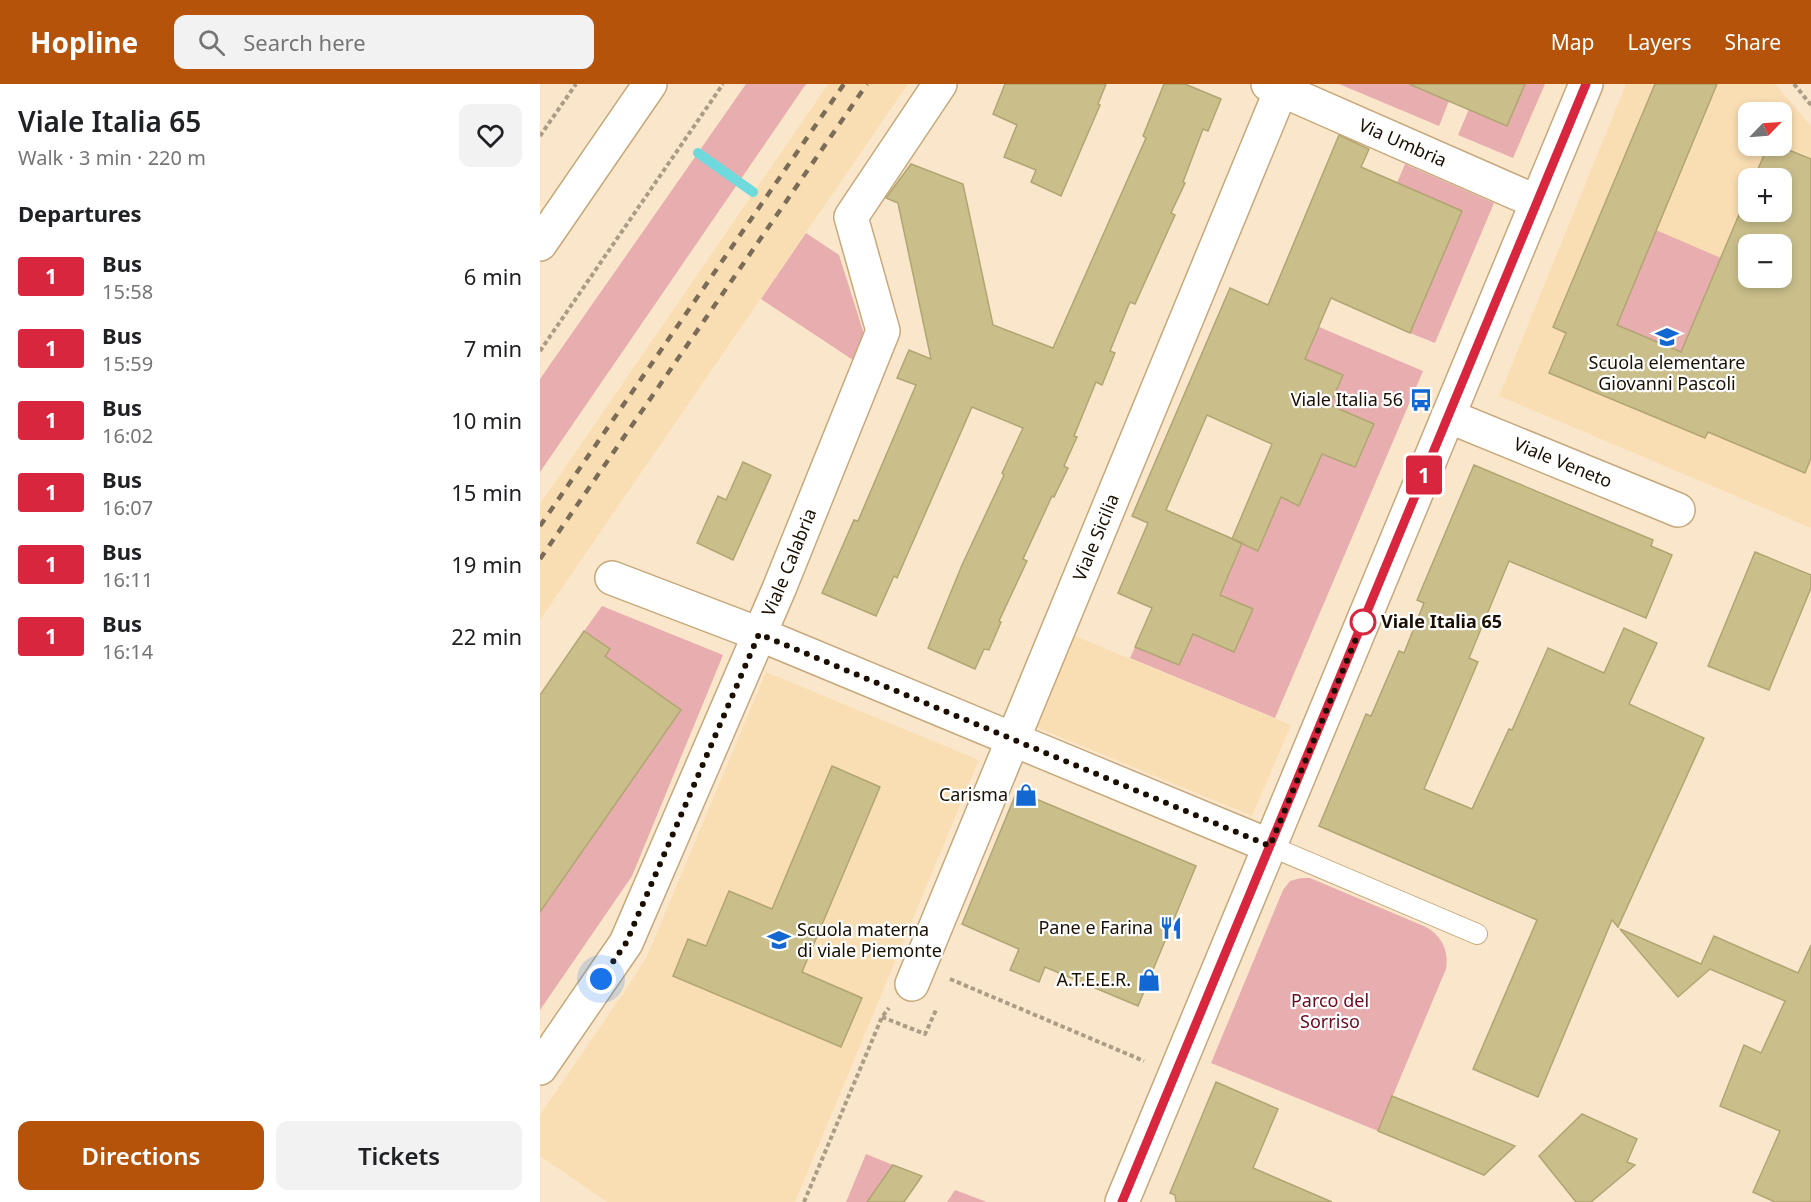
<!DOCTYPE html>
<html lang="en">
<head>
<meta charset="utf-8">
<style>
	:root { --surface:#fff; --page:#f2f2f2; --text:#202124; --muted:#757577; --accent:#b45309 }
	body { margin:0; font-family:"Noto Sans",sans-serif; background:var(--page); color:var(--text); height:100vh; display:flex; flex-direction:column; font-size:22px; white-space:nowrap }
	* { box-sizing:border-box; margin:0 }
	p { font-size:20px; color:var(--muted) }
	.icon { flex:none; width:33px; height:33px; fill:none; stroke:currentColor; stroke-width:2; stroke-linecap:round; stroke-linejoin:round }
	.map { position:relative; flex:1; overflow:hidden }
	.panel { display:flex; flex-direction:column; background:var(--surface); width:540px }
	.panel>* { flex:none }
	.badge { padding:0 12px; border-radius:4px; font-size:21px; line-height:39px }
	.needle { width:39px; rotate:65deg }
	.buttons { position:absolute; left:1198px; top:18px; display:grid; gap:12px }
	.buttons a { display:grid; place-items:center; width:54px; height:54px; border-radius:12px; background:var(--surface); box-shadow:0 3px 9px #0003; font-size:30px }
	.you { position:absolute; width:30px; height:30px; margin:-15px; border:4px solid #fff; border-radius:50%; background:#1a73e8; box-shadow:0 0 0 9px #1a73e833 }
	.map>.badge { position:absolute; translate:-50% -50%; box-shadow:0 0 0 3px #fff }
	h2 { padding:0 18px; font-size:22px; line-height:54px }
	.round { display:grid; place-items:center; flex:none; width:63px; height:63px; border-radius:12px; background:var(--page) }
	.summary { display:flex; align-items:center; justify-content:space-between; height:102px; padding:0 18px }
	h1 { font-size:28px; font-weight:600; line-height:45px }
	.button { display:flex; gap:12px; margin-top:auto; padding:12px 18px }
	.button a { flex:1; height:69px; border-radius:12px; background:var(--accent); color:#fff; font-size:24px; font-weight:600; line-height:69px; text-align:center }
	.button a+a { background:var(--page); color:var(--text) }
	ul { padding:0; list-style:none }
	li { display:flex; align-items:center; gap:18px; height:72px; padding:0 18px }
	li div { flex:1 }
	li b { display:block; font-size:22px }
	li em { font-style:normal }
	li .badge { min-width:66px; font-weight:700; text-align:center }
	header { display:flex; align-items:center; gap:36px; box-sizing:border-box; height:84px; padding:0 30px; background:var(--accent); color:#fff }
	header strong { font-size:28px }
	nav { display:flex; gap:33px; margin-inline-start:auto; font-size:21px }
	.search { width:420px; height:54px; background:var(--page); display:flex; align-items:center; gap:15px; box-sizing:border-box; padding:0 21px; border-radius:12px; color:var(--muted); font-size:22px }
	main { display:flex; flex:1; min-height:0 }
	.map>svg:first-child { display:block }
	.built { fill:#fadeb3; fill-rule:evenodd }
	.green { fill:#e8adae }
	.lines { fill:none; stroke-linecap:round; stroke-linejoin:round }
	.stream { stroke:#6edadd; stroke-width:10 }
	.building { fill:#cabf8b; stroke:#b1a673; stroke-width:1.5; fill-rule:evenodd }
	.lane-casing { stroke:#c6a87b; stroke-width:22 }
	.street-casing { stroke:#c6a87b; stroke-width:36 }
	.path { stroke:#ac9c85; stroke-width:4; stroke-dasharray:4.5 3; stroke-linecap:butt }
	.lane { stroke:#fff; stroke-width:20 }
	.street { stroke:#fff; stroke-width:33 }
	.rail { stroke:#7b6c58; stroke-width:4.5; stroke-dasharray:8 8; stroke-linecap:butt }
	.line-casing { stroke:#fff; stroke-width:14 }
	.line { stroke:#d7263d; stroke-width:9 }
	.walk { stroke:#1a0f01; stroke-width:6; stroke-dasharray:0 10.8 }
	.stop-dot { fill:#fff; stroke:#d7263d; stroke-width:3 }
	.labels { text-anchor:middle; stroke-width:4.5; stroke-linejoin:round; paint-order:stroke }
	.street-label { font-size:18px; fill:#1a0f01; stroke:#fff }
	.poi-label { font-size:18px; fill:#1a0f01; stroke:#fff; text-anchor:end }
	.stop-label { font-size:18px; font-weight:bold; fill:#1a0f01; stroke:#fff; text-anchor:start }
	.park-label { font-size:18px; fill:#6c081e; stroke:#fff }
</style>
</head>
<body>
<header>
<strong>Hopline</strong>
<div class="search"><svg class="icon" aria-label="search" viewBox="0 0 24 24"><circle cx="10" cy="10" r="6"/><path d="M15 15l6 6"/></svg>Search here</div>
<nav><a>Map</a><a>Layers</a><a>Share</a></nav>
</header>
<main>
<section class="panel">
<div class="summary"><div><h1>Viale Italia 65</h1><p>Walk · 3 min · 220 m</p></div><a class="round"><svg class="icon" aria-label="heart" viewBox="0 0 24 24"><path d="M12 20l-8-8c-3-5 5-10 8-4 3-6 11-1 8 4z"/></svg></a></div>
<h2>Departures</h2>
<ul>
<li><span class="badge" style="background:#d7263d;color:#fff">1</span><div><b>Bus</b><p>15:58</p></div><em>6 min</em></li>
<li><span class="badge" style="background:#d7263d;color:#fff">1</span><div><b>Bus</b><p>15:59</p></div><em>7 min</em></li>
<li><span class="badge" style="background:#d7263d;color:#fff">1</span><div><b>Bus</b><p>16:02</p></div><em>10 min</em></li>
<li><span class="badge" style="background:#d7263d;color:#fff">1</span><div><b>Bus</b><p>16:07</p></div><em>15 min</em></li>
<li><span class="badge" style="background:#d7263d;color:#fff">1</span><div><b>Bus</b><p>16:11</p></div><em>19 min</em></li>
<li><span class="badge" style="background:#d7263d;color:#fff">1</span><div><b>Bus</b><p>16:14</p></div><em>22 min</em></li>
</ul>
<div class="button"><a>Directions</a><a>Tickets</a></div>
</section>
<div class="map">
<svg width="1271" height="1118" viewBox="0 0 1271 1118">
	<rect width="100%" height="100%" fill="#fae7cb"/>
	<!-- built -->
	<g class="built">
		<polygon points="288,0 368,0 0,536 0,420"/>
		<path d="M1086,0H1235L1271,42V444L959,312ZM1209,28H1242V62H1209ZM1209,94H1242V128H1209ZM1209,160H1242V194H1209Z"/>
		<polygon points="530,550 751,641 712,732 491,641"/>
		<polygon points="226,588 439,676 255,1118 67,1118 0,1072 0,1031 88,902 106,874"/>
	</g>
	<!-- green -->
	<g class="green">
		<polygon points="206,0 266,0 0,388 0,295"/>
		<polygon points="799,0 870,0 909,17 899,42"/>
		<polygon points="985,0 1005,0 973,74 918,51 929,25"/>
		<polygon points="865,80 954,119 895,259 870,249 922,127 857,99"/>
		<polygon points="1116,146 1181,174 1141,268 1077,241"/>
		<polygon points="266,149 299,171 324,250 313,276 221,215"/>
		<polygon points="779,243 883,287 735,634 590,574 595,563 639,581 653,550 694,568 713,525 680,511 702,459 718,466 741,413 759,421 782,370 815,383 834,340 790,321 803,291 765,275"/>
		<polygon points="62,522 183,571 92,792 0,926 0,667 70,565 44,547"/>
		<path d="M761,794H770L886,843C902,852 909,867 906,885L838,1047L671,979L743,806L750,797Z"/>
		<polygon points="326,1070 353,1081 327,1118 306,1118"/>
		<polygon points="415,1106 447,1118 407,1118"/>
	</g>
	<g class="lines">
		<!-- stream -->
		<polyline class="stream" points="158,69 213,108"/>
	</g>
	<!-- building -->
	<g class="building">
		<polygon points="465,0 566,0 558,20 560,21 521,112 491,98 496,86 464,73 477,41 453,30"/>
		<polygon points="624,0 645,0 681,15 668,47 663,45 643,98 645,99 631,129 635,131 595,220 590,218 570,267 575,269 562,301 556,298 534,352 537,353 524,382 528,384 514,413 512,412 483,475 487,477 459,537 461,538 449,566 444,565 435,585 388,564 422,481 464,391 462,389 483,344 432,323 357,494 354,492 336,532 282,509 314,436 318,437 376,301 357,294 369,266 391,275 358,119 346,114 371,80 423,100 453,241 513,264 606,54 603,52"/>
		<polygon points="869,0 985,0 967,42"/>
		<path d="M1115,0H1177L1077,241L1141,268L1209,107V128H1242V94H1214L1228,62H1239L1271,75V374L1265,389L1168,348L1165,354L1009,289L1026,249L1013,243ZM1209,160H1242V194H1209Z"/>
		<polygon points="799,51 829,65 821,83 922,127 870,249 791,214 765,275 803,291 790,321 834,340 815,383 782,370 759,422 741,413 718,467 692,455 732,360 667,331 626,426 702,459 680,511 713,525 694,568 653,550 639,581 595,563 612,524 578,509 608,439 592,432 690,204 728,221"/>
		<polygon points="203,378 231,391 193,476 157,459 178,412 186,416"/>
		<polygon points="934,381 1113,456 1111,462 1132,471 1106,534 969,477 929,574 938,578 884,705 932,725 969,645 972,646 1008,564 1064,589 1084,544 1117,559 1089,620 1164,654 1078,843 1072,836 998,1013 933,985 997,836 779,742 826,630 831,632 859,567 864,569 884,519 877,516"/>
		<polygon points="1215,468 1271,491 1271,504 1229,606 1168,582"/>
		<polygon points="44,547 70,565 65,572 141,626 0,828 0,611"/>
		<polygon points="292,682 340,703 262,888 322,914 301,963 133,892 148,855 166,862 189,807 232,825"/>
		<polygon points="477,707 656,782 598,922 505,883 499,898 470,886 479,865 422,840"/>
		<polygon points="1080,845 1161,880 1174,852 1258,889 1271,861 1271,1118 1235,1118 1213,1108 1240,1047 1180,1022 1204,961 1221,969 1245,917 1170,885 1138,913"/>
		<polygon points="676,998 738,1025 713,1084 792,1118 636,1118 635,1111 630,1109"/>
		<polygon points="852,1012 975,1062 944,1091 838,1047"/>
		<polygon points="1042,1030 1097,1055 1087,1078 1095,1081 1051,1118 1036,1118 999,1072"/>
		<polygon points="353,1081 382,1092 364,1118 327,1118"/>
	</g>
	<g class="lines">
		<!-- lane casing -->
		<g class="lane-casing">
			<polyline id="lane" points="730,762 937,850"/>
		</g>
		<!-- street casing -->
		<g class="street-casing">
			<g id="street">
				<path id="s1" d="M728,0L997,118"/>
				<polyline points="0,160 110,0"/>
				<path id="s2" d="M908,332L1138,426"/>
				<polyline points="72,494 219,550 730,762"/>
				<path id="s3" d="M372,900L741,6"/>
				<path id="s4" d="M0,984L86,859L239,505L343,247L311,133L400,0"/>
				<polyline points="582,1118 1046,0"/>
			</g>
		</g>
		<!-- path -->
		<g class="path">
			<polyline points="1254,0 1271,21"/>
			<polyline points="0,52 36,0"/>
			<polyline points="0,267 183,0"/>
			<polyline points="410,895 604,977"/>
			<polyline points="342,933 385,950 396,926"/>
			<polyline points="264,1118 342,933 349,924"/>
		</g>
		<!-- lane -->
		<use href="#lane" class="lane"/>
		<!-- street -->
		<use href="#street" class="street"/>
		<!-- rail -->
		<g class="rail">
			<polyline points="0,442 304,0"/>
			<polyline points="0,475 327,0"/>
		</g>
	</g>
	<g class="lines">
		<!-- line casing -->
		<g class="line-casing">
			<polyline id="line" points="582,1118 1046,0"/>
		</g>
		<!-- line -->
		<use href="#line" class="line"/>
		<!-- walk -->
		<polyline class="walk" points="61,895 86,859 219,550 730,762 823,538"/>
	</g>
	<!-- icons -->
	<defs>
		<g id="school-bare" transform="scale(1.8)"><path d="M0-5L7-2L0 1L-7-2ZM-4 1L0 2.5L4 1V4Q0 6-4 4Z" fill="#1267d1" stroke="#fff" stroke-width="2.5" paint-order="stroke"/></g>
		<g id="bus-bare" transform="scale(1.8)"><path d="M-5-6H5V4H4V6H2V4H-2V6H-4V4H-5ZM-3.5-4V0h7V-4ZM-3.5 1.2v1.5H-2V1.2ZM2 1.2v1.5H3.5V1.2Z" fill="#1267d1" stroke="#fff" stroke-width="2.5" paint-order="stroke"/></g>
		<g id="shop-bare" transform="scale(1.8)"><path d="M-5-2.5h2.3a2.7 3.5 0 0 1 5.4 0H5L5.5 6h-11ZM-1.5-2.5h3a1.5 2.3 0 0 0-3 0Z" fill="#1267d1" stroke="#fff" stroke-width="2.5" paint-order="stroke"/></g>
		<g id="restaurant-bare" transform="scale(1.8)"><path d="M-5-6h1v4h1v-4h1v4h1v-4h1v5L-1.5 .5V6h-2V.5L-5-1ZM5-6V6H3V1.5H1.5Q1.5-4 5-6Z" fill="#1267d1" stroke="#fff" stroke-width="2.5" paint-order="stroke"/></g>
	</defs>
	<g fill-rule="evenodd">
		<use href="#school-bare" x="1127" y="253"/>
		<use href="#bus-bare" x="881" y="316"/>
		<use href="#shop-bare" x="486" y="711"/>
		<use href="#restaurant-bare" x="631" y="844"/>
		<use href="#school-bare" x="239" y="856"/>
		<use href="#shop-bare" x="609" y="896"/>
	</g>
	<!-- markers -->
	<circle class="stop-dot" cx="823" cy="538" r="12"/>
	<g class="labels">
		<!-- street labels -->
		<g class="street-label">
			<text dy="6" stroke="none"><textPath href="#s1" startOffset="147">Via Umbria</textPath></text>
			<text dy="6" stroke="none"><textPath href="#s2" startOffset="124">Viale Veneto</textPath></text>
			<text dy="6" stroke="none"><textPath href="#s3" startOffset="483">Viale Sicilia</textPath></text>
			<text dy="6" stroke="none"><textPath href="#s4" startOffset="566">Viale Calabria</textPath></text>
		</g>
		<!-- poi labels -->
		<g class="poi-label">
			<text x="1127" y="285" text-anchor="middle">Scuola elementare<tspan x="1127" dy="21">Giovanni Pascoli</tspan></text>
			<text x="863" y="322">Viale Italia 56</text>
			<text x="468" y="717">Carisma</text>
			<text x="613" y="850">Pane e Farina</text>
			<text x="257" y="852" text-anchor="start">Scuola materna<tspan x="257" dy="21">di viale Piemonte</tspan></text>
			<text x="591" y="902">A.T.E.E.R.</text>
		</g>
		<!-- stop labels -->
		<g class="stop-label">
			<text x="841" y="544">Viale Italia 65</text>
		</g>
		<!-- park labels -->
		<g class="park-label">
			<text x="790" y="923">Parco del<tspan x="790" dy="21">Sorriso</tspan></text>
		</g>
	</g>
</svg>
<div class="buttons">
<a><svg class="needle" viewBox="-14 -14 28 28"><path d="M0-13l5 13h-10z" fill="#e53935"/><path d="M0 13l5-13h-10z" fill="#757577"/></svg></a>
<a>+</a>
<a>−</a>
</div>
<div class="you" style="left:61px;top:895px"></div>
<b class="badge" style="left:884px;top:391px;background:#d7263d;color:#fff">1</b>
</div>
</main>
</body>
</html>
